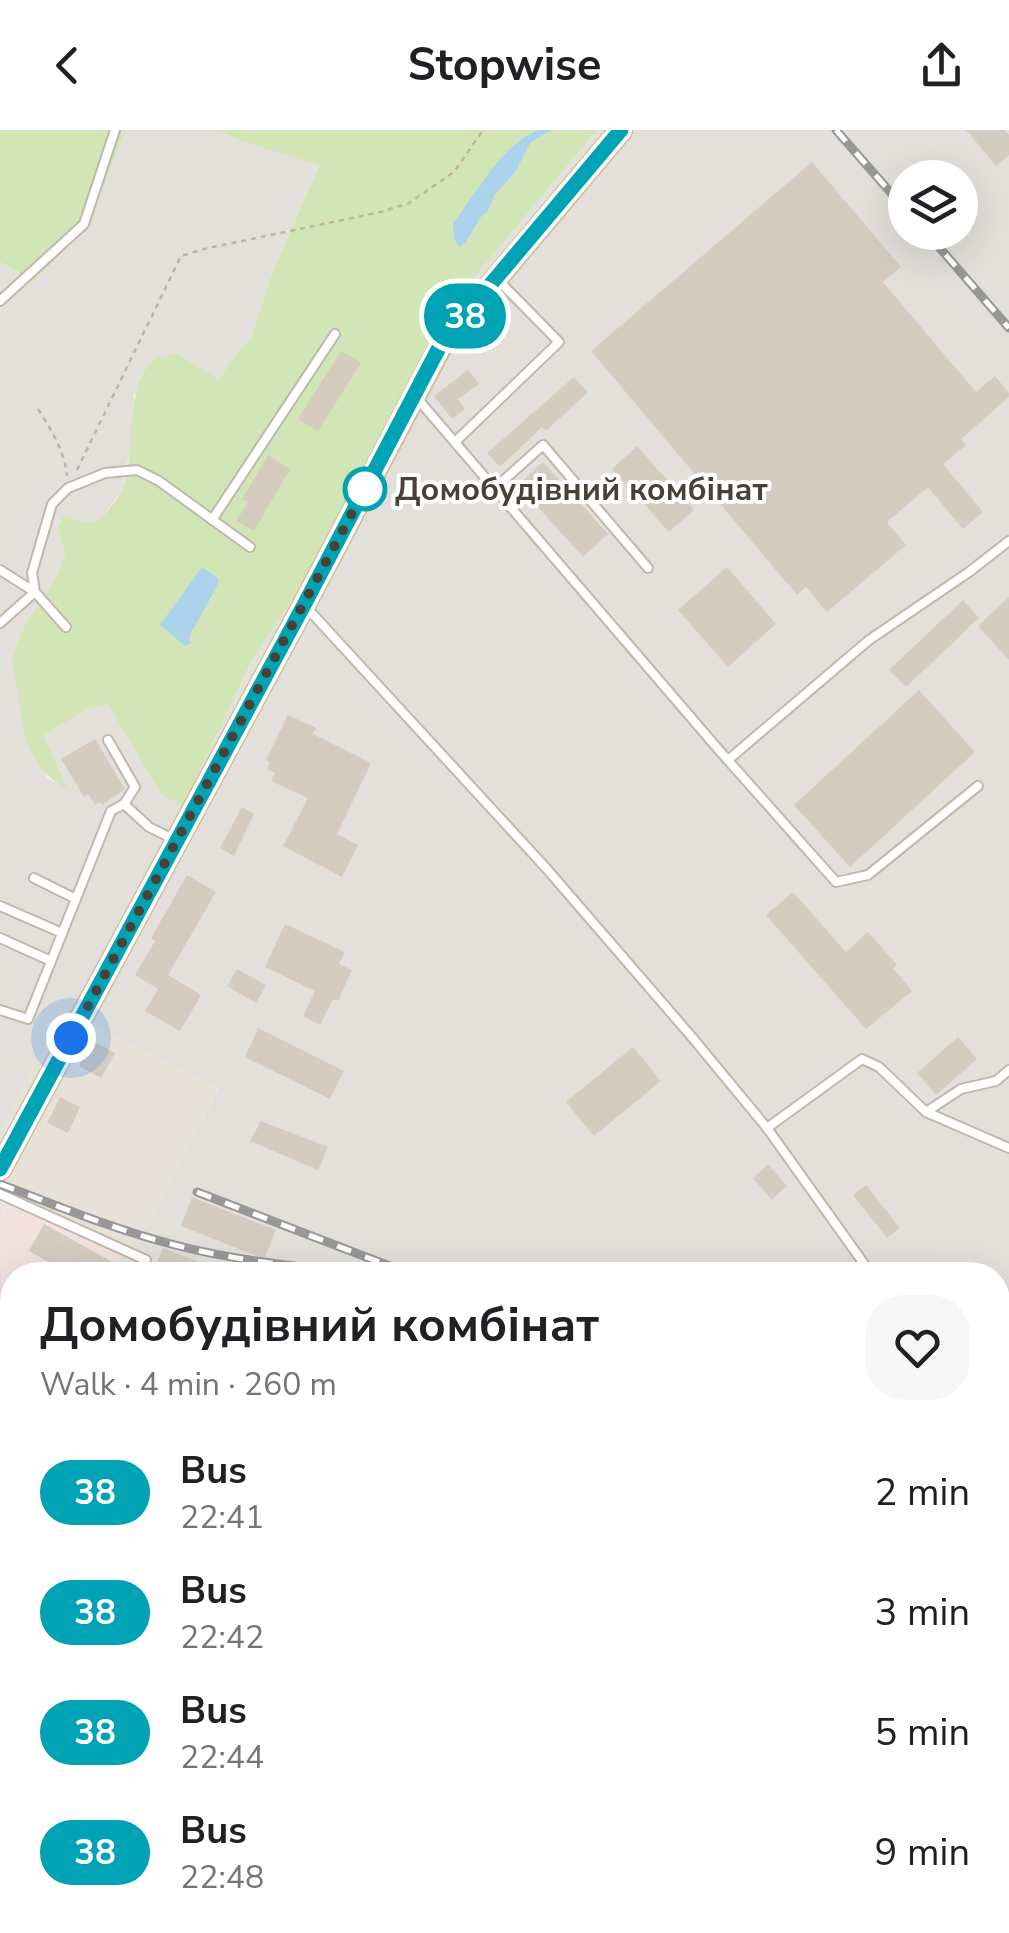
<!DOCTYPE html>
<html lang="en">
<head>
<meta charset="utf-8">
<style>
	:root { --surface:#fff; --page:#f6f6f6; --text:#202124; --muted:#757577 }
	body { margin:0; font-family:"Nunito Sans",sans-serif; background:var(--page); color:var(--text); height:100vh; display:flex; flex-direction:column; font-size:38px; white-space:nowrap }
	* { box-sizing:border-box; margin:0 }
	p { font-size:32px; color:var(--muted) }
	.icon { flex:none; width:55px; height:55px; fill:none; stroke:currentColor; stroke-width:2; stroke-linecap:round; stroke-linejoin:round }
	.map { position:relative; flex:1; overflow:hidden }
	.sheet { position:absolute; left:0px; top:1132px; width:1010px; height:672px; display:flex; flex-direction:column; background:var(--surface); border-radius:40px 40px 0 0; box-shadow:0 10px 40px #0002 }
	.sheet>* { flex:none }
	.badge { padding:0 20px; border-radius:32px; font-size:35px; line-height:65px }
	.tools { position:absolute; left:888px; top:30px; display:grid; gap:20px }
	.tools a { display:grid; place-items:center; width:90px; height:90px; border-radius:50%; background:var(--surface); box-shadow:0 10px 40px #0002; font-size:50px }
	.you { position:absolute; width:50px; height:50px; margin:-25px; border:8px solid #fff; border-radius:50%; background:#1a73e8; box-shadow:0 0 0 15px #1a73e833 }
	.map>.badge { position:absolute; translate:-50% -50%; box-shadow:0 0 0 5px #fff }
	.round { display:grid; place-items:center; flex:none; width:105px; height:105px; border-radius:40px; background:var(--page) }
	.headline { display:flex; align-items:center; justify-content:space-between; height:170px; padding:0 40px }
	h1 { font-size:48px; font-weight:700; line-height:75px }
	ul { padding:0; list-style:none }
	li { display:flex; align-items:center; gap:30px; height:120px; padding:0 40px }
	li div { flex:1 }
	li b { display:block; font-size:38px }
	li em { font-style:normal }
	li .badge { min-width:110px; font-weight:700; text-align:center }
	header { display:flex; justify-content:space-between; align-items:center; height:130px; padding:0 40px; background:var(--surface); font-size:45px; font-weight:700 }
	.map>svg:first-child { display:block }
	.residential { fill:#e7e2d8 }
	.industrial { fill:#e3e0db; fill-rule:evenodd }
	.medical { fill:#f3e1de }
	.green { fill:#d1e5b6; fill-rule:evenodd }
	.water { fill:#abd3ec }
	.building { fill:#d5ccc0 }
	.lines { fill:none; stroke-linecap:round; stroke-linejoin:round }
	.lane-casing { stroke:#bfb8ad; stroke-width:12 }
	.secondary-casing { stroke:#d0c19d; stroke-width:25 }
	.path { stroke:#c0b39f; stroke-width:2.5; stroke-dasharray:5 5; stroke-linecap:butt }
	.lane { stroke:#fff; stroke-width:8 }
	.secondary { stroke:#fbeecd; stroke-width:20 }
	.rail-casing { stroke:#989898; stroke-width:9 }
	.rail { stroke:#fff; stroke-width:5; stroke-dasharray:15; stroke-linecap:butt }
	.line-casing { stroke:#fff; stroke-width:22 }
	.line { stroke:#00a3b4; stroke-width:15 }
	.walk { stroke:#474138; stroke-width:10; stroke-dasharray:0 18 }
	.stop-dot { fill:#fff; stroke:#00a3b4; stroke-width:5 }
	.labels { text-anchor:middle; stroke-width:8; stroke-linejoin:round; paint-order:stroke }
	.stop-label { font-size:32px; font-weight:bold; fill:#474138; stroke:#fff; text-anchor:start }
</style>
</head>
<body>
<header><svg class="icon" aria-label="back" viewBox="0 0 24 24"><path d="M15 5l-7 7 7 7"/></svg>Stopwise<svg class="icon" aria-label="share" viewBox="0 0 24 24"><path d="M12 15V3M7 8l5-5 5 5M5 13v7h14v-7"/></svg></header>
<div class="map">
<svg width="1009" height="1803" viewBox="0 0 1009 1803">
	<rect width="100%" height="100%" fill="#f4f0ea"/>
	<!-- residential -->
	<polygon class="residential" points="62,879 219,956 121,1145 12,1145 12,1366 4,1384 0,1383 0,1003"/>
	<!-- industrial -->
	<g class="industrial">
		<path d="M126,0H219L240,11L319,34L272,143L251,208L232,229L219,251L134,264L133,303L122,361L98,391L83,392L64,386L58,397L65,425L56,448L24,497L47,648L67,658L44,605L88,579L108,573L162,666L183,676L251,532L300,458L443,185L597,0H1009V1642L998,1622V1145H121L219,957L63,879L0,1003V132L33,152L88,97ZM905,48H960V102H905Z"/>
		<polygon points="12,1366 12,1792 716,1793 712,1803 0,1803 0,1383 4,1384"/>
	</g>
	<!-- medical -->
	<polygon class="medical" points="1,1068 124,1123 113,1145 12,1145 12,1263 0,1256"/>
	<!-- green -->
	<g class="green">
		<polygon points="0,0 126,0 88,97 33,152 0,132"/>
		<path d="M219,0H537L531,3L465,113L481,87L488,81L494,66L516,41L531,12L552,0H597L443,185L300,458L251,532L183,676L162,666L108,574L88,579L44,605L68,660C44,646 34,633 25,606L12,528L24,497L56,448L65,425L58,397L64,385L83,392L98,391C105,382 118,371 122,360C137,323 123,256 154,230C159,226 169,225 176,223L219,250L232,229L251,208L272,143L319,35L240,11ZM202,437L214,464L198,490L189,508Z"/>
		<polygon points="998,1642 1009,1664 1009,1778 998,1784"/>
		<polygon points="742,1792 981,1792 981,1793 960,1803 737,1803"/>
	</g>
	<!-- water -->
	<g class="water">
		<path d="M537,0H552L531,12L516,41L494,66L488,81L481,87L465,113L459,117L454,108L453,94C476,62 501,17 537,0Z"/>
		<path d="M202,437L219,449C213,470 198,487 189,508L191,513L185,516L160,495Z"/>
	</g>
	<!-- building -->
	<g class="building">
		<polygon points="966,0 1004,0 1009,5 1009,25 996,36"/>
		<polygon points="812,32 901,137 883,152 976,262 995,246 1009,263 1009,267 961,309 966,315 943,334 983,382 963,399 928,357 887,392 906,415 827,482 806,457 797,465 591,221"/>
		<polygon points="341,221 361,233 318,301 298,289"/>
		<polygon points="468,240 479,254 458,269 465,279 452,289 434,266"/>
		<polygon points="574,247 588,262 546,301 542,297 500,337 487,323"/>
		<polygon points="637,316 694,380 669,402 612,339"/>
		<polygon points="268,325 290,339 254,401 236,391 248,372 242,369"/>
		<polygon points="543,332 608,404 583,427 518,355"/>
		<polygon points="727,437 776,494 728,537 678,480"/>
		<polygon points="1009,467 1009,530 978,496"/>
		<polygon points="963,470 979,488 906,557 889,540"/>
		<polygon points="919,560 975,622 850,737 794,675"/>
		<polygon points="288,585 316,598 313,604 371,633 337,704 358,715 342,747 283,716 308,668 271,651 275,643 267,639 270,632 266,630"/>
		<polygon points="95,609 125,659 102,675 100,672 95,675 88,664 84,667 61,629"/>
		<polygon points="242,677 254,684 234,726 220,718"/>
		<polygon points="187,745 216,762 168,845 201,865 180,901 145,881 158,859 135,845 155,811 151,808"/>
		<polygon points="793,762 846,822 868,802 897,835 893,838 912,861 866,899 766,785"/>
		<polygon points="285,794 345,822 339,834 352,840 338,871 333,869 320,895 303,886 315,861 265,837"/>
		<polygon points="237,839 266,855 256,873 227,856"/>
		<polygon points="258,898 344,941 330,969 245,927"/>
		<polygon points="958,907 977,929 936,965 917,943"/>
		<polygon points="93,911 115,923 101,948 79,936"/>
		<polygon points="633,917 661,951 594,1006 566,972"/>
		<polygon points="60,967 80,977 68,1003 47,993"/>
		<polygon points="261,991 328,1017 318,1040 250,1011"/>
		<polygon points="768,1034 787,1056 772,1070 753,1048"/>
		<polygon points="866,1055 900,1098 887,1108 853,1065"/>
		<polygon points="192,1067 276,1100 264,1129 181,1096"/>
		<polygon points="44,1094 114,1133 107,1145 72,1145 29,1121"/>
		<polygon points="163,1118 228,1143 228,1145 162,1145 153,1141"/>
		<polygon points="12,1145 12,1227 0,1255 0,1172"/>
		<polygon points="0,1399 12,1405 12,1440 0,1434"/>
		<polygon points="0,1594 12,1601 12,1652 0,1645"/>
		<polygon points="0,1670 12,1677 12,1744 0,1766"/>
	</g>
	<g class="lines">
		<!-- lane casing -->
		<g class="lane-casing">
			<g id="lane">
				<polyline points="0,171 84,94 115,0"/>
				<polyline points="416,267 718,619 836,752 868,745 978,656"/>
				<polyline points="455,312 559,212 499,151"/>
				<polyline points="495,358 543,315 648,438"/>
				<polyline points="212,390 335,204"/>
				<polyline points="0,440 35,462 66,497"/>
				<polyline points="307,478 546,738 691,906 767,998 872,1145"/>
				<polyline points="0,493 35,462 32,443 52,374 68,358 105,343 137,340 159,351 250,417"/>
				<polyline points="728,630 869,510 969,442 1009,411"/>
				<polyline points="124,674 149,697 177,711"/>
				<polyline points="34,748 76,769"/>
				<polyline points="0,776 62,803"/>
				<polyline points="0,808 51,831"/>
				<polyline points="0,880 28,889 111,681 124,674 135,657 108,610"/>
				<polyline points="926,982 961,959 996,951 1009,940"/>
				<polyline points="767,998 862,929 879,937 926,982 1009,1018"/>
				<polyline points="0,1064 146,1130 139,1145"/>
				<polyline points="998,1320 1009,1339"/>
				<polyline points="0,1551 12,1558"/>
				<polyline points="200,1803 207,1792"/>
				<polyline points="380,1803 388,1792"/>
				<polyline points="502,1803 511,1792"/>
			</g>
		</g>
		<!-- secondary casing -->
		<g class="secondary-casing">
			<polyline id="secondary" points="0,1039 304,475 443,212 621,0"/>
		</g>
		<!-- path -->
		<g class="path">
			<path d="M38,279C52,301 64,320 67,346"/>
			<polyline points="77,340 181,126 204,119 381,82 409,73 454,42 483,0"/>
		</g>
		<!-- lane -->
		<use href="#lane" class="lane"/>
		<!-- secondary -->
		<use href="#secondary" class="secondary"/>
		<!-- rail casing -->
		<g class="rail-casing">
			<g id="rail">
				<polyline points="836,0 905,79"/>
				<polyline points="926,102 1009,198"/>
				<path d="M0,1054C58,1076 115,1100 175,1115C240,1132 307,1137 374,1145"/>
				<polyline points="197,1062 413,1145"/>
				<polyline points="621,1803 627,1792"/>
				<polyline points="721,1803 725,1792"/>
				<polyline points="994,1803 1009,1796"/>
			</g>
		</g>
		<!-- rail -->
		<use href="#rail" class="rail"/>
	</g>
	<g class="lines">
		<!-- line casing -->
		<g class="line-casing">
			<polyline id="line" points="0,1039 304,475 442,212 621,0"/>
		</g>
		<!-- line -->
		<use href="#line" class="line"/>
		<!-- walk -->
		<polyline class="walk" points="71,908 365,359"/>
	</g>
	<!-- markers -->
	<circle class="stop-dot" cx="365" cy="359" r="20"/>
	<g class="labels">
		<!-- stop labels -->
		<g class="stop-label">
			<text x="395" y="370">Домобудівний комбінат</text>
		</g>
	</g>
</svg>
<div class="tools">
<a><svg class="icon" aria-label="layers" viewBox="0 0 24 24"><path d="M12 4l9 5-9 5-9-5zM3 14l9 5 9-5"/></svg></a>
</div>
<div class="you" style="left:71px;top:908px"></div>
<b class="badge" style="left:465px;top:186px;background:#00a3b4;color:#fff">38</b>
<section class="sheet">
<div class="headline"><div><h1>Домобудівний комбінат</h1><p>Walk · 4 min · 260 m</p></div><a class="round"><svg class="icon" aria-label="heart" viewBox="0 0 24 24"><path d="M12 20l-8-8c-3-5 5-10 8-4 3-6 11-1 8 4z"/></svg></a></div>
<ul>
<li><span class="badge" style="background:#00a3b4;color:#fff">38</span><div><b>Bus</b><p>22:41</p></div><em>2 min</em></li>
<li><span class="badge" style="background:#00a3b4;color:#fff">38</span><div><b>Bus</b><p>22:42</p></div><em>3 min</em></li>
<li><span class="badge" style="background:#00a3b4;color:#fff">38</span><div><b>Bus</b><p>22:44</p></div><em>5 min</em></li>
<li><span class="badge" style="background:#00a3b4;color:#fff">38</span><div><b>Bus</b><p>22:48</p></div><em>9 min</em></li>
</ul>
</section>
</div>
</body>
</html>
